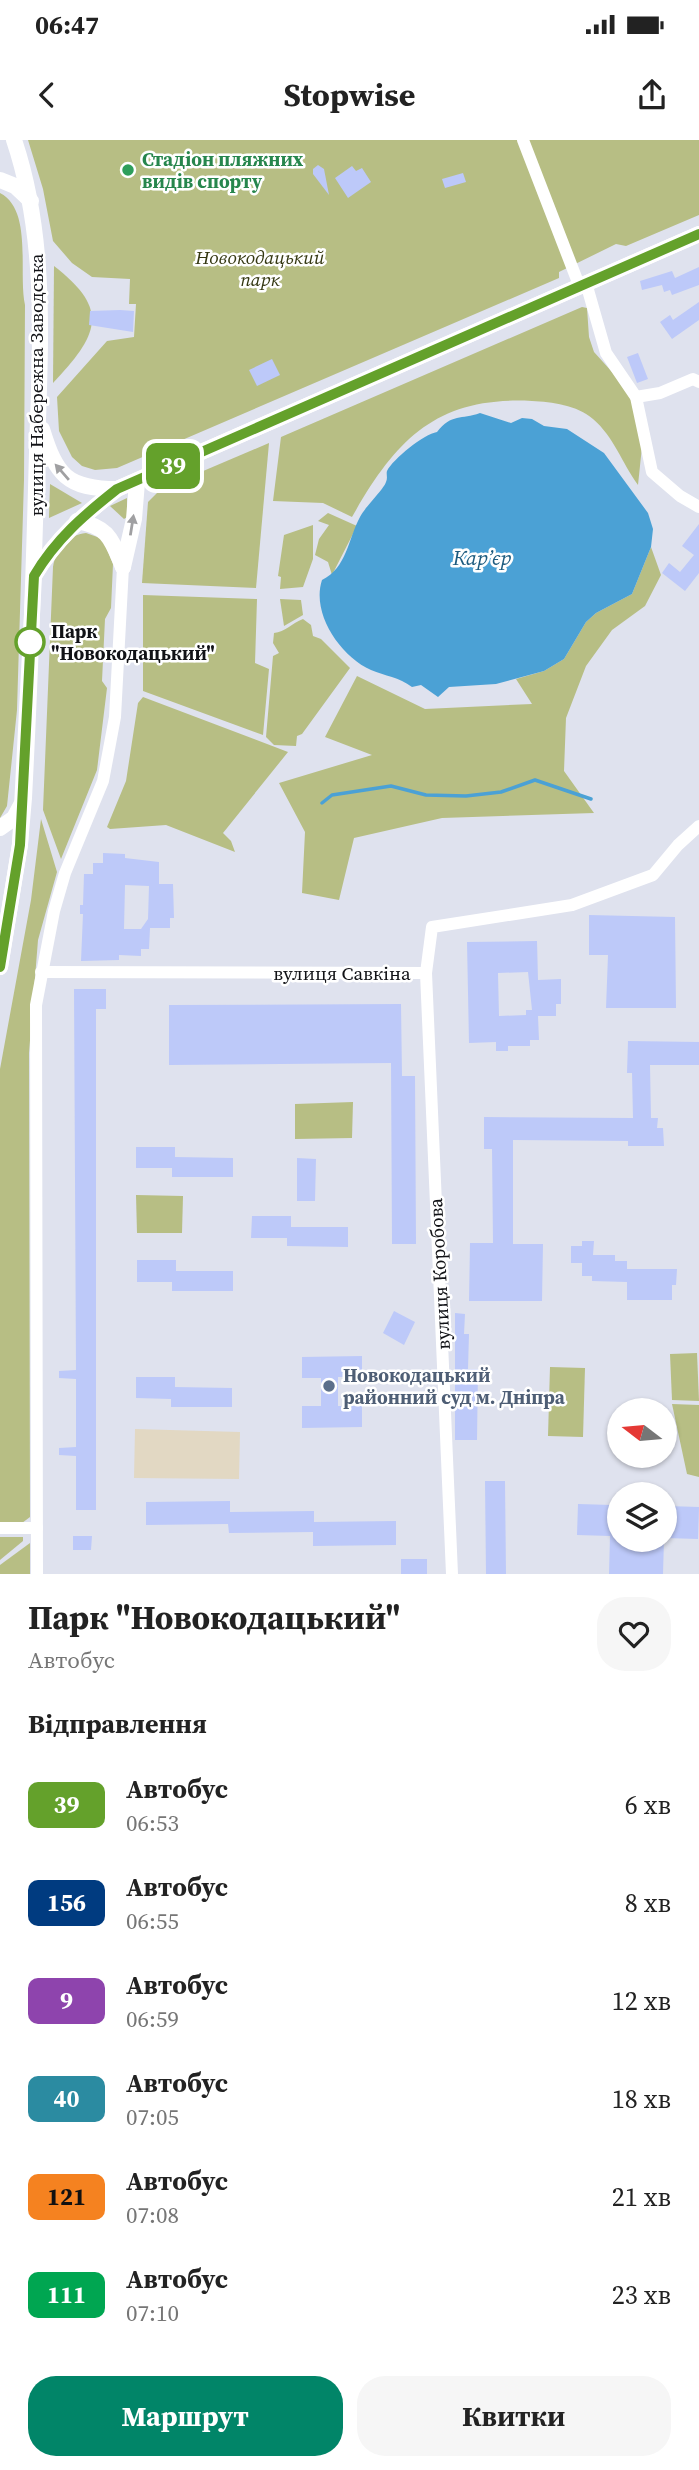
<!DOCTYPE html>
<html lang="uk">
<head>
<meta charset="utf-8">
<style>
	:root { --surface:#fff; --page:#f6f6f6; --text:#222; --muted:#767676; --accent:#018568 }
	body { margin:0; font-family:"Source Serif 4",serif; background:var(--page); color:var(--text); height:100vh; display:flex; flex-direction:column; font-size:26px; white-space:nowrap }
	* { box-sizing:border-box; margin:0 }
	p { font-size:23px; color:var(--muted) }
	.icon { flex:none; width:38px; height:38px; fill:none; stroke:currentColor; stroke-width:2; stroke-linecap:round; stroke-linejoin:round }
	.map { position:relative; height:1434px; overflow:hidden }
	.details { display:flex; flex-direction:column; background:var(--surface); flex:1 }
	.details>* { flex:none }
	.badge { padding:0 14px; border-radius:10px; font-size:24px; line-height:46px }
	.needle { width:46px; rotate:286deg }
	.buttons { position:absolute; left:607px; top:1258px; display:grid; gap:14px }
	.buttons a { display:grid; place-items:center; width:70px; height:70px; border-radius:50%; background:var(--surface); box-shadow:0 2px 5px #0004; font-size:35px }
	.map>.badge { position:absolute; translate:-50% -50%; box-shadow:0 0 0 4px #fff }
	h2 { padding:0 28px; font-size:26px; line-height:63px }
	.round { display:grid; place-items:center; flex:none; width:74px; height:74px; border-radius:28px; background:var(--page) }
	.headline { display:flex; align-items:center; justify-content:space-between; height:119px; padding:0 28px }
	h1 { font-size:33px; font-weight:700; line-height:52px }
	.action { display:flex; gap:14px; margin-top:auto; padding:14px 28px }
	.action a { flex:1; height:80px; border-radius:28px; background:var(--accent); color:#fff; font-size:28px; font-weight:700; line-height:80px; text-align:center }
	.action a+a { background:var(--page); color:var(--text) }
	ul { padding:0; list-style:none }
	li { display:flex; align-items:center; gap:21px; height:98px; padding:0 28px }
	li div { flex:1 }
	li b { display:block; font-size:26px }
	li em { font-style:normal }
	li .badge { min-width:77px; font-weight:700; text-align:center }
	.status { display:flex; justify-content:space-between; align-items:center; height:49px; padding:0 35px; background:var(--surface); direction:ltr }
	.status svg { height:19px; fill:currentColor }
	header { display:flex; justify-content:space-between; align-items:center; height:91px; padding:0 28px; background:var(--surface); font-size:32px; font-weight:700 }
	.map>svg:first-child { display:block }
	.industrial { fill:#e2d8c3 }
	.green { fill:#b7be84 }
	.water { fill:#4ba1d5 }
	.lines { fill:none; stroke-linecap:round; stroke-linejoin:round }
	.stream { stroke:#4ba1d5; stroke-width:3.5 }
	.building { fill:#bdc9f9; fill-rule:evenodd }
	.street { stroke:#fff; stroke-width:12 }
	.secondary { stroke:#fff; stroke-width:16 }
	.oneway { fill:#a0a0a2 }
	.line-casing { stroke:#fff; stroke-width:16 }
	.line { stroke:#64a12b; stroke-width:10 }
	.leisure-dot { fill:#2e9e5b; stroke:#fff; stroke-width:2.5 }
	.stop-dot { fill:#fff; stroke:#64a12b; stroke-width:3.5 }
	.service-dot { fill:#5c6f8a; stroke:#fff; stroke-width:2.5 }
	.labels { text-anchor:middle; stroke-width:5; stroke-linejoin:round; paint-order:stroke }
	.leisure-label { font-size:19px; font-weight:bold; fill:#27864d; stroke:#fff; text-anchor:start }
	.park-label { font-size:19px; font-style:italic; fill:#343711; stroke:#fff }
	.street-label { font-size:19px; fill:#111216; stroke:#fff }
	.stop-label { font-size:19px; font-weight:bold; fill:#111216; stroke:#fff; text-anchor:start }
	.service-label { font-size:19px; font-weight:bold; fill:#4e5e75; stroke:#fff; text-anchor:start }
	.water-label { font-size:21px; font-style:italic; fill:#1c5b7f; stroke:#fff }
</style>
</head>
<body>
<div class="status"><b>06:47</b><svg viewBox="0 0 49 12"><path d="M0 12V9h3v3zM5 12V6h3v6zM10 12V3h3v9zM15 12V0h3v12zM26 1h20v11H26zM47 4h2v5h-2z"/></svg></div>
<header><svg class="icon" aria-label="back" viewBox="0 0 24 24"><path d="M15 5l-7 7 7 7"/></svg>Stopwise<svg class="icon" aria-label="share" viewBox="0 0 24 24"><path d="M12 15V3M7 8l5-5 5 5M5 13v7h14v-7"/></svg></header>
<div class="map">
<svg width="699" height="1434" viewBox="0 0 699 1434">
	<rect width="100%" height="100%" fill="#dfe2ee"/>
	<!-- industrial -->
	<polygon class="industrial" points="135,1289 240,1292 239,1339 134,1338"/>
	<!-- green -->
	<g class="green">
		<polygon points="28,0 699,0 699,75 626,106 616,104 559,132 559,138 117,328 95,330 82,326 72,317 59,291 57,257 107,201 134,197 136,164 129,164 130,139 92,137 72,123 53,101 43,49"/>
		<path d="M0,53C33,70 18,133 25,165L24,340L17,570L7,666L0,678Z"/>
		<path d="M54,126C111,170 98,195 53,243Z"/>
		<path d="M582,167L587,168L589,197L594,212L631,253L643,297L638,345C622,323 614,297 593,279C577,265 552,262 532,261C437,256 396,299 352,377L323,363L273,361L281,297Z"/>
		<polygon points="269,303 256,448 142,443 148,362 161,349"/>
		<polygon points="50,344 82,363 49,378"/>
		<polygon points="127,358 127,377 124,379 110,366"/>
		<polygon points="328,373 357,386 332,435 328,422 315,415 319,399 329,385 318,381"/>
		<polygon points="313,385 313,419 303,447 280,449 281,437 278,436 284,395"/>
		<path d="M86,393L103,399L113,424L111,468L105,479L102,541L107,548L97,630L61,719L43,670L53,427C56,408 68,395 86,393Z"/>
		<polygon points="651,407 661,435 645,466 612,490 586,526 566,578 564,631 594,673 442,678 354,698 339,760 302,753 305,692 279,643 372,615 325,597 357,536 425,569 532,564 516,539 544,531 564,519 586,482 596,473 632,454"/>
		<polygon points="143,455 257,459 255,523 269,529 263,595 143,551"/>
		<polygon points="280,459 301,460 303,475 284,486"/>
		<path d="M303,479L311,485L313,496L321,499L350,528L302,594L297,596L296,606L274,605L266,597L273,516L279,513L273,503L274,493C285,492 292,483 303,479Z"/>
		<polygon points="143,557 288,612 223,693 231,701 235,712 166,685 110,689 107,687 126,641 138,563"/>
		<polygon points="41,679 57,732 38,800 29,913 30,1377 22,1383 0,1383 0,929 31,760"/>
		<polygon points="353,962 352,998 295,999 295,964"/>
		<polygon points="136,1055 183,1056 182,1093 137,1093"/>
		<polygon points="697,1213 699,1261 672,1260 670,1214"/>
		<polygon points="550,1227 585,1228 583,1297 548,1296"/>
		<polygon points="672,1264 699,1265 699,1337 687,1334"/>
		<polygon points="0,1397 23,1397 23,1401 0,1420"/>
		<polygon points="30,1403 30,1434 0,1434 0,1425"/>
	</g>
	<!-- water -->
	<path class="water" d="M480,273L511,283L522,278L532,279L544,286L567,289L604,313L648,373L653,389L651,407L632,454L596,473L586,482L564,519L544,531L496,544L449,547L438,557L421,545L412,547C399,537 385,536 371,530C340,516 311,473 322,440C347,428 348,399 360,377C365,367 384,349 386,342C388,338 386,334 387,331C393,319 424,294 437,292C452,273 461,280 480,273Z"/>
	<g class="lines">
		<!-- stream -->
		<polyline class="stream" points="322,663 332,655 391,646 426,655 466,656 501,652 535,640 591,659"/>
	</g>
	<!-- building -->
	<g class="building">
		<polygon points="318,25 324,29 329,55 313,34 313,29"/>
		<polygon points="352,26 356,31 362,28 371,42 348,58 335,38"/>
		<polygon points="463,33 466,42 445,48 442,39"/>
		<polygon points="699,127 699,145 672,155 670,150 664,152 662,145 642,150 640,141 672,131 675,138"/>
		<polygon points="699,162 699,180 672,199 660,182 670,175 673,180"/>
		<polygon points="120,170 134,171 133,192 89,185 90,171"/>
		<polygon points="638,213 648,239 637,243 627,217"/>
		<polygon points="272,219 280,235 257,246 249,230"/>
		<polygon points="699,384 699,433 685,451 662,433 669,423 680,432 694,415 682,406"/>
		<path d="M103,713L125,714V718L159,722V744H173L174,778H170V788H150L149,809H141V816L119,815V820L81,821L83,774H80V765H83L84,734H93V723H103ZM125,745L149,746L148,779L141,789H124Z"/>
		<polygon points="589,775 675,777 676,868 606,868 608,815 589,815"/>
		<path d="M537,801L538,840L561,839V864H556V876H538L539,900H530V906H508V911H496V902L469,903L467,802ZM528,832L532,870H526V875L499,876L498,833Z"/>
		<polygon points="74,849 106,849 106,869 96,869 96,1370 76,1370 76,1316 59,1315 59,1308 76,1307 76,1239 59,1238 59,1231 76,1230"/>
		<polygon points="401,864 402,936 415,936 416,1104 392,1104 391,923 169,925 169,865"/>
		<polygon points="628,901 699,902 699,925 650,925 651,978 658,978 657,988 663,988 664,1006 628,1006 628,1001 513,1000 513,1104 543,1104 542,1161 469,1161 470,1103 493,1103 492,1009 484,1009 484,977 633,978 632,933 627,933"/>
		<polygon points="136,1007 175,1007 175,1017 233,1018 233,1037 172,1037 172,1028 136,1028"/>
		<polygon points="297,1018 316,1019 315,1061 297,1061"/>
		<polygon points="252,1076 291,1076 291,1087 348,1087 348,1107 287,1106 287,1098 251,1098"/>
		<polygon points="582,1101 594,1101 593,1115 615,1115 615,1121 627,1121 627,1129 677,1129 676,1145 672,1145 672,1160 627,1160 627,1142 592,1141 592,1136 582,1136 582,1123 571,1123 571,1106 582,1106"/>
		<polygon points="137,1120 176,1120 176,1131 233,1131 233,1151 172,1151 172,1142 137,1142"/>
		<polygon points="394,1171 415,1182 404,1205 383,1193"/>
		<polygon points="455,1173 465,1174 464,1194 469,1194 468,1229 478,1229 477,1300 455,1300"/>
		<polygon points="362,1216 362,1237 338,1237 338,1266 362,1266 362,1287 302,1288 302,1266 321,1266 321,1238 302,1238 302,1217"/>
		<polygon points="136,1237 175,1237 175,1247 232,1248 232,1267 171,1267 171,1259 136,1258"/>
		<polygon points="485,1341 505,1341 506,1434 486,1434"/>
		<polygon points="230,1361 230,1372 314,1371 314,1382 396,1381 396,1405 313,1406 313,1392 229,1393 228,1384 146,1385 146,1362"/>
		<polygon points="578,1364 612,1365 612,1371 620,1372 620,1400 664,1400 663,1434 609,1434 610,1396 577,1395"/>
		<polygon points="667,1366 699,1367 698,1399 665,1398"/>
		<polygon points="73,1396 92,1396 91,1410 73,1410"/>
		<rect x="401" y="1419" width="26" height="15"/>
	</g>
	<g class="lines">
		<!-- street -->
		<g class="street">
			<polyline points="523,0 579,145"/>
			<polyline points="586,143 606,213 636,257 652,332 680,356 699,367"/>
			<polyline points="636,257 660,253 693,239 699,242"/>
			<polyline points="41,832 426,833"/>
			<polyline points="0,1388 37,1388"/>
			<polyline points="37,1434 36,865 54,771 65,733 103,641 115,577 123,427"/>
			<polyline points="452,1434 426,833 432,787 572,765 653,735 678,705 699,686"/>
		</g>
		<!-- secondary -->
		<g class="secondary">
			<polyline points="0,40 15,46 31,61"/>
			<path d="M42,289C56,335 67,349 117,349"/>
			<path d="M77,381C109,387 111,399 123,427"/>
			<polyline points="123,427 134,379 137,342"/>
			<path d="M35,434C56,398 85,374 117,349L699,94"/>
			<polyline points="0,688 14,678 21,665"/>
			<path d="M0,827L20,704L24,658C30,543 34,427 37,312C40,207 48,101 14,0"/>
		</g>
	</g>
	<!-- one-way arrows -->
	<defs><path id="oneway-solid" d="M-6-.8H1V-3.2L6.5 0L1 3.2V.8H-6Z" transform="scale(1.75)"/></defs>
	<g class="oneway">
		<use href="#oneway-solid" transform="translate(62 332) rotate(-131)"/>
		<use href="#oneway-solid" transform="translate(132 385) rotate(-81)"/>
	</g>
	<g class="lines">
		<!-- line casing -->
		<g class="line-casing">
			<path id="line" d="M0,827L20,705L34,436C56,399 84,375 117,349L699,94"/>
		</g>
		<!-- line -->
		<use href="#line" class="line"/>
	</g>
	<!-- markers -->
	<circle class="leisure-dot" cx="128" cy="30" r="7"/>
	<circle class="stop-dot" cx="30" cy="502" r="14"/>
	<circle class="service-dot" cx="329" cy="1246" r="7"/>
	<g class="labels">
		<!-- leisure labels -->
		<g class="leisure-label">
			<text x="142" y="26">Стадіон пляжних<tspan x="142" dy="22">видів спорту</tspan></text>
		</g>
		<!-- park labels -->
		<g class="park-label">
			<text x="260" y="124">Новокодацький<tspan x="260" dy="22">парк</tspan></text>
		</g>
		<!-- street labels -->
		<g class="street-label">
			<text transform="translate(36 245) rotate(-90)" y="7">вулиця Набережна Заводська</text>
			<text x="342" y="840">вулиця Савкіна</text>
			<text transform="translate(439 1134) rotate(-93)" y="7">вулиця Коробова</text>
		</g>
		<!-- stop labels -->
		<g class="stop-label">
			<text x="51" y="498">Парк<tspan x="51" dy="22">"Новокодацький"</tspan></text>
		</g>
		<!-- service labels -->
		<g class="service-label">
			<text x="343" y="1242">Новокодацький<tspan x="343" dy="22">районний суд м. Дніпра</tspan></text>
		</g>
		<!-- water labels -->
		<g class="water-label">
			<text x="482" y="425">Кар’єр</text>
		</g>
	</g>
</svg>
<div class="buttons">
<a><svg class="needle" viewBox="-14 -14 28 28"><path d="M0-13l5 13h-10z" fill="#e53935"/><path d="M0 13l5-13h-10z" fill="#767676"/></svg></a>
<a><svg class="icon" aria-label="layers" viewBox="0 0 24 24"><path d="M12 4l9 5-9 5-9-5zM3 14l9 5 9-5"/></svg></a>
</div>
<b class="badge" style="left:173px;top:326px;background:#64a12b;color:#fff">39</b>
</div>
<section class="details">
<div class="headline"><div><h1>Парк &quot;Новокодацький&quot;</h1><p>Автобус</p></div><a class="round"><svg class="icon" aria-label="heart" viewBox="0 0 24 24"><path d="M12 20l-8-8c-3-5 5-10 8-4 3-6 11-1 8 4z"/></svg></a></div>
<h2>Відправлення</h2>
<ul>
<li><span class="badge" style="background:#64a12b;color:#fff">39</span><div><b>Автобус</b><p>06:53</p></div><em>6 хв</em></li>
<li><span class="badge" style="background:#003b80;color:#fff">156</span><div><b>Автобус</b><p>06:55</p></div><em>8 хв</em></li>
<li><span class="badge" style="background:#8e44ad;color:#fff">9</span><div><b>Автобус</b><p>06:59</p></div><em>12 хв</em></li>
<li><span class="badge" style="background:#2b8ba1;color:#fff">40</span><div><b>Автобус</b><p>07:05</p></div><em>18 хв</em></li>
<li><span class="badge" style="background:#f58220;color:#111">121</span><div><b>Автобус</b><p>07:08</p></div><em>21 хв</em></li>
<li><span class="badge" style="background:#00a651;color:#fff">111</span><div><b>Автобус</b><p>07:10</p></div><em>23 хв</em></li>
</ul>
<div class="action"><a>Маршрут</a><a>Квитки</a></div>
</section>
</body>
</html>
